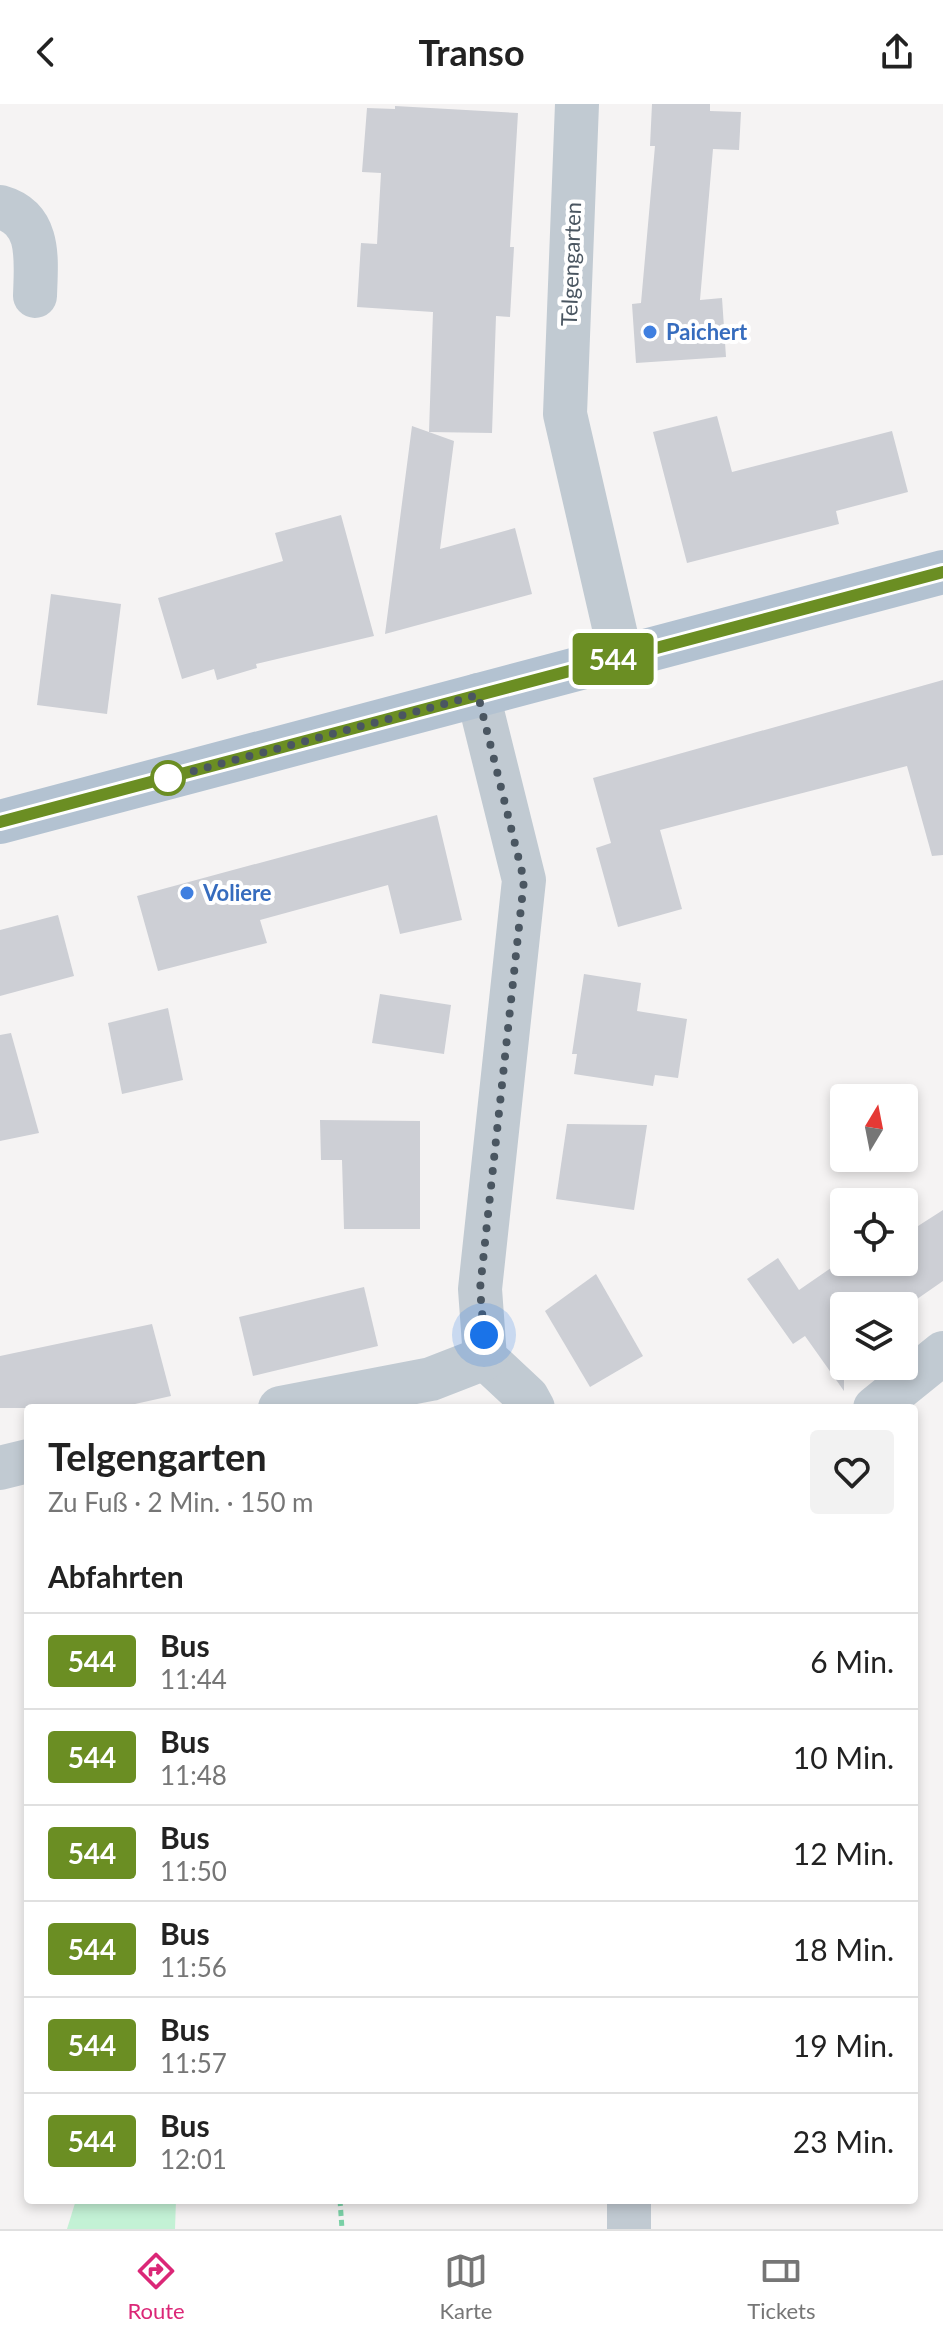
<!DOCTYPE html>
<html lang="de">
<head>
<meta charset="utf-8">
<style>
	:root { --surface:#fff; --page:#f2f2f2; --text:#222; --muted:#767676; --line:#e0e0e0; --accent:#db2777 }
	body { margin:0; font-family:Lato,sans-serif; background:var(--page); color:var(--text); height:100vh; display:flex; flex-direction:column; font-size:30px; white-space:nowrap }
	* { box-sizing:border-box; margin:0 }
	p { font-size:26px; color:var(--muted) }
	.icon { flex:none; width:44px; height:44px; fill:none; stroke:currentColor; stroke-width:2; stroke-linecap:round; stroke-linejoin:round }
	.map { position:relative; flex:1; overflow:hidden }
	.sheet { position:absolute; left:24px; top:1300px; width:894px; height:800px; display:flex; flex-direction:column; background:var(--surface); border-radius:8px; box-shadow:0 4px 12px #0003 }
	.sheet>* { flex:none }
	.badge { padding:0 16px; border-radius:6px; font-size:28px; line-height:52px }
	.needle { width:52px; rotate:10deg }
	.fabs { position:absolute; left:830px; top:980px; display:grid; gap:16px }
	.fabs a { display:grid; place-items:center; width:88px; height:88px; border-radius:8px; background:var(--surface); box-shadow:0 4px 12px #0003; font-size:40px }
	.you { position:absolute; width:40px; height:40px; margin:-20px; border:6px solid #fff; border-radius:50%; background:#1a73e8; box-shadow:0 0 0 12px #1a73e833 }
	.map>.badge { position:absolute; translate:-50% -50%; box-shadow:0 0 0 4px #fff }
	h2 { padding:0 24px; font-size:30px; line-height:72px }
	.round { display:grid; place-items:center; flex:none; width:84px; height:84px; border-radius:8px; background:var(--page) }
	.summary { display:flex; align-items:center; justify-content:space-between; height:136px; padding:0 24px }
	h1 { font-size:38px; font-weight:700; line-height:60px }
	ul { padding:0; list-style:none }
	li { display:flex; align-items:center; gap:24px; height:96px; padding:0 24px; border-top:2px solid var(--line) }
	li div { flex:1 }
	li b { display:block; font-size:30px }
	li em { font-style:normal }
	li .badge { min-width:88px; font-weight:700; text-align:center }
	header { display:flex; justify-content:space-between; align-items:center; height:104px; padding:0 24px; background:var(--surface); font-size:36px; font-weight:700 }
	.tab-bar { display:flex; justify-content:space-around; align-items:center; height:112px; border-top:2px solid var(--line); background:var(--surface); font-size:22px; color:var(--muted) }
	.tab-bar a { display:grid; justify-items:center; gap:4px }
	.tab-bar .on { color:var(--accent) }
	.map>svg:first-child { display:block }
	.green { fill:#c3f1d5 }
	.building { fill:#cdcfd5 }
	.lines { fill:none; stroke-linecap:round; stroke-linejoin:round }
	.path { stroke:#7ad0a6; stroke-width:5; stroke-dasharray:6 4; stroke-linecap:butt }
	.minor { stroke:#c1cad2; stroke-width:44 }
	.major { stroke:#b3c2d1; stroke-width:44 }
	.line-casing { stroke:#fff; stroke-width:18 }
	.line { stroke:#6b8e23; stroke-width:12 }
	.walk { stroke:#4a5661; stroke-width:8; stroke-dasharray:0 14.4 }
	.shop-dot { fill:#3f7fe0; stroke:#fff; stroke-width:3 }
	.stop-dot { fill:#fff; stroke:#6b8e23; stroke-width:4 }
	.labels { text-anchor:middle; stroke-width:8; stroke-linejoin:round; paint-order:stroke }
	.street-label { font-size:22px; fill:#4a5661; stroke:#fff }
	.shop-label { font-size:22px; font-weight:bold; fill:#366cbe; stroke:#fff; text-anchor:start }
</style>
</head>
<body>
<header><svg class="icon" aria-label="back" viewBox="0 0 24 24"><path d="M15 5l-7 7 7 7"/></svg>Transo<svg class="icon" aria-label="share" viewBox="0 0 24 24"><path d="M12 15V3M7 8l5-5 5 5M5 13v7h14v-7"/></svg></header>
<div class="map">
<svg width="943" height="2125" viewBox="0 0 943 2125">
	<rect width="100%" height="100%" fill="#f5f3f3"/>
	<!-- green -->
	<polygon class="green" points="76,2096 176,2096 175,2125 67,2125"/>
	<!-- building -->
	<g class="building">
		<polygon points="652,0 710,0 710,7 741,8 739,46 713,45 700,196 722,194 726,253 636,259 632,200 641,199 655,42 650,42"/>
		<polygon points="395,2 518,9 510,143 514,143 510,213 496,212 492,329 429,328 433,208 357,203 361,139 377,140 381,69 362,68 367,4 395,5"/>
		<polygon points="717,312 732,368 892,327 908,388 836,407 839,420 687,459 653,328"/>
		<polygon points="412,322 454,337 440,445 515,424 532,490 385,530"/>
		<polygon points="341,411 374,532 256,560 257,564 217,576 214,565 182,575 158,494 283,457 275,429"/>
		<polygon points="51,490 121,500 107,610 37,601"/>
		<polygon points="943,576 943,751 932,752 907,662 660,726 682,805 618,823 596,744 611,739 593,674"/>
		<polygon points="437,711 462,816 400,830 388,781 260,816 267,839 158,867 137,792"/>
		<polygon points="58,811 74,872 0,892 0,826"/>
		<polygon points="584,870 641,879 637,907 687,915 678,974 655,971 653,982 574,970 577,950 572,950"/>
		<polygon points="380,890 451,901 444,950 372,939"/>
		<polygon points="168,904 183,976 122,990 108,919"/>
		<polygon points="11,929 39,1029 0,1037 0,931"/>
		<polygon points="320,1016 420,1017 420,1125 344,1125 342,1056 321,1056"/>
		<polygon points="567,1020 647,1021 634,1106 556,1095"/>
		<polygon points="943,1106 943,1177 907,1202 844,1202 844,1287 805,1232 793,1240 747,1175 778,1154 799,1186 844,1155 904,1158 904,1131"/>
		<polygon points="596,1170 643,1252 590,1283 545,1207"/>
		<polygon points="364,1183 378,1242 253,1272 239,1213"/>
		<polygon points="152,1220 171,1292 117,1304 0,1304 0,1252"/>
	</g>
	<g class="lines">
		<!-- path -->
		<polyline class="path" points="340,2096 342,2125"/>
		<!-- minor -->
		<g class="minor">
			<polyline points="577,0 565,310 621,553"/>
			<path d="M0,103C42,115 36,156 35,192"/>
			<polyline points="478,591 524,776 480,1185 485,1254 527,1293 533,1304"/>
			<polyline points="280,1304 431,1275 485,1254"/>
			<polyline points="875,1304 943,1249"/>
			<polyline points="0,1364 28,1357"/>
			<polyline points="629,2096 629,2125"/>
		</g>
		<!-- major -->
		<polyline class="major" points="0,718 943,468"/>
	</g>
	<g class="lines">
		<!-- line casing -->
		<g class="line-casing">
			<polyline id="line" points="0,718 943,468"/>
		</g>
		<!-- line -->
		<use href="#line" class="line"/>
		<!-- walk -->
		<polyline class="walk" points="168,674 160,676 478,591 524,776 480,1185 484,1231"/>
	</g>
	<!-- markers -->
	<g class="shop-dot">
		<circle cx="650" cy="228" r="8"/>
		<circle cx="187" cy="789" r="8"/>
	</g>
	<circle class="stop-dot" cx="168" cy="674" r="16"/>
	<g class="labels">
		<!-- street labels -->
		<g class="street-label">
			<text transform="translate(571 160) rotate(-88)" y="8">Telgengarten</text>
		</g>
		<!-- shop labels -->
		<g class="shop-label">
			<text x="666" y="236">Paichert</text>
			<text x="203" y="797">Voliere</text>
		</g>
	</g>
</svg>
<div class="fabs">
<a><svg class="needle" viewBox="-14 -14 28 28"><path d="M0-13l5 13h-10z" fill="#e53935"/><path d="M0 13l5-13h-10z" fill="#767676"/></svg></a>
<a><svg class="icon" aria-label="locate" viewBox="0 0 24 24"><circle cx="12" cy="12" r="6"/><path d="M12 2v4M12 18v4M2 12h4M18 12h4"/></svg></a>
<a><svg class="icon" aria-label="layers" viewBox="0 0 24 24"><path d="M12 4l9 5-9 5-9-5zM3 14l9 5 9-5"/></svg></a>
</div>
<div class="you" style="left:484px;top:1231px"></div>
<b class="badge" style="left:613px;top:555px;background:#6b8e23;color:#fff">544</b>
<section class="sheet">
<div class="summary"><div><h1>Telgengarten</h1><p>Zu Fuß · 2 Min. · 150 m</p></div><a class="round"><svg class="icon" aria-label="heart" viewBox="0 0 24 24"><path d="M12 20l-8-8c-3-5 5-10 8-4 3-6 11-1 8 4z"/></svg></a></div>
<h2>Abfahrten</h2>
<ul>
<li><span class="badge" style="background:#6b8e23;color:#fff">544</span><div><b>Bus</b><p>11:44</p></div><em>6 Min.</em></li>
<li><span class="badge" style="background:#6b8e23;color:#fff">544</span><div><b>Bus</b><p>11:48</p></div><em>10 Min.</em></li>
<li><span class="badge" style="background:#6b8e23;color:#fff">544</span><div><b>Bus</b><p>11:50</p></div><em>12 Min.</em></li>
<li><span class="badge" style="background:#6b8e23;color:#fff">544</span><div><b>Bus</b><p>11:56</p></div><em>18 Min.</em></li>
<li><span class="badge" style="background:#6b8e23;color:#fff">544</span><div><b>Bus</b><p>11:57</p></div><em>19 Min.</em></li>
<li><span class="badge" style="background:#6b8e23;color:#fff">544</span><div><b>Bus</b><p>12:01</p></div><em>23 Min.</em></li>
</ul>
</section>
</div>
<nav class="tab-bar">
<a class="on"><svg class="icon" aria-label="directions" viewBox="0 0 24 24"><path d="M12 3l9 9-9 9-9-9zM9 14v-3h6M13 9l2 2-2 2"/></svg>Route</a>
<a><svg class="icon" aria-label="map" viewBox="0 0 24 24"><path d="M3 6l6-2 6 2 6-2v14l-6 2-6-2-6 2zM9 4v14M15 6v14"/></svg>Karte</a>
<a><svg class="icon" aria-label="tickets" viewBox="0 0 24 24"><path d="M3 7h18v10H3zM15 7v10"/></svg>Tickets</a>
</nav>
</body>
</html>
